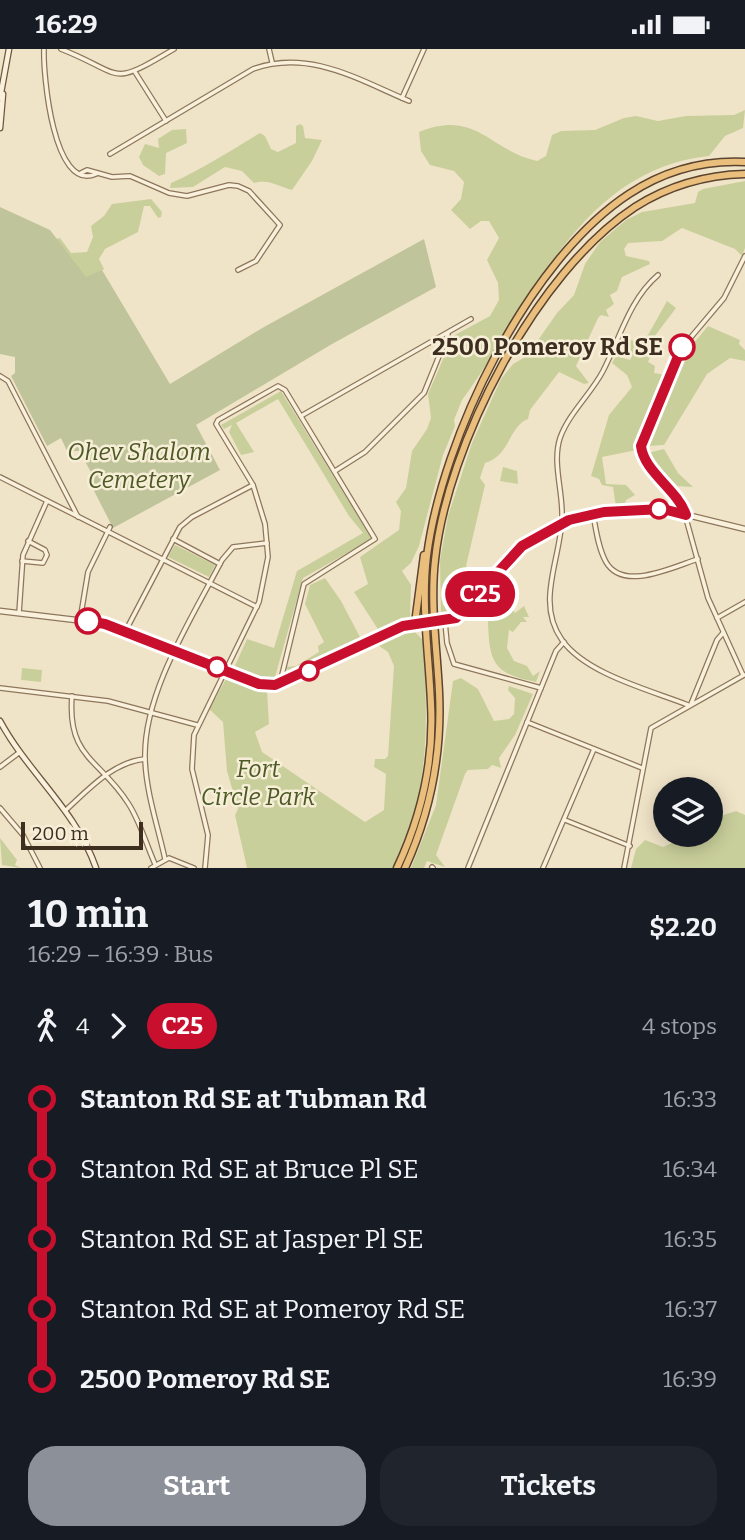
<!DOCTYPE html>
<html lang="en">
<head>
<meta charset="utf-8">
<style>
	:root { --surface:#171b24; --page:#20242c; --text:#f1f3f6; --muted:#9ea1a6; --accent:#8c9099 }
	body { margin:0; font-family:Bitter,serif; background:var(--page); color:var(--text); height:100vh; display:flex; flex-direction:column; font-size:26px; white-space:nowrap }
	* { box-sizing:border-box; margin:0 }
	p { font-size:23px; color:var(--muted) }
	.icon { flex:none; width:38px; height:38px; fill:none; stroke:currentColor; stroke-width:2; stroke-linecap:round; stroke-linejoin:round }
	.map { position:relative; height:819px; overflow:hidden }
	.panel { display:flex; flex-direction:column; background:var(--surface); flex:1 }
	.panel>* { flex:none }
	.badge { padding:0 14px; border-radius:23px; font-size:24px; line-height:46px }
	.fabs { position:absolute; left:653px; top:728px; display:grid; gap:14px }
	.fabs a { display:grid; place-items:center; width:70px; height:70px; border-radius:50%; background:var(--surface); box-shadow:0 4px 18px #0003; font-size:35px }
	.scale { position:absolute; left:21px; bottom:18px; width:122px; box-sizing:border-box; padding-left:7px; border:4px solid #3d2e20; border-top:0; font-size:19px; line-height:24px; white-space:nowrap; color:#3d2e20; -webkit-text-stroke:5px #f7eed8; paint-order:stroke }
	.map>.badge { position:absolute; translate:-50% -50%; box-shadow:0 0 0 4px #fff }
	.legs { display:flex; align-items:center; gap:10px; height:77px; padding:0 28px; font-size:23px }
	.legs p { margin-inline-start:auto }
	.head { display:flex; align-items:center; justify-content:space-between; height:119px; padding:0 28px }
	h1 { font-size:38px; font-weight:700; line-height:52px }
	.button { display:flex; gap:14px; margin-top:auto; padding:14px 28px }
	.button a { flex:1; height:80px; border-radius:28px; background:var(--accent); color:#fff; font-size:28px; font-weight:700; line-height:80px; text-align:center }
	.button a+a { background:var(--page); color:var(--text) }
	ul { padding:0 28px; list-style:none }
	li { display:flex; align-items:center; gap:24px; height:70px; font-size:26px }
	li i { display:grid; place-items:center; width:10px; height:100%; margin:0 9px; background:currentColor }
	li i::after { content:''; width:18px; height:18px; margin:-9px; border:5px solid; border-radius:50%; background:var(--surface) }
	li p { margin-inline-start:auto }
	li:first-child i { background:linear-gradient(#0000 50%,currentColor 0) }
	li:last-child i { background:linear-gradient(currentColor 50%,#0000 0) }
	.status { display:flex; justify-content:space-between; align-items:center; height:49px; padding:0 35px; background:var(--surface); direction:ltr }
	.status svg { height:19px; fill:currentColor }
	.map>svg:first-child { display:block }
	.green { fill:#c9cf9b }
	.cemetery { fill:#bfc49a }
	.lines { fill:none; stroke-linecap:round; stroke-linejoin:round }
	.minor-casing { stroke:#8d765c; stroke-width:6 }
	.tertiary-casing { stroke:#8d765c; stroke-width:7 }
	.secondary-casing { stroke:#6f573f; stroke-width:7 }
	.trunk-casing { stroke:#5b4430; stroke-width:9 }
	.minor { stroke:#faf1dc; stroke-width:3.5 }
	.tertiary { stroke:#faf1dc; stroke-width:4.5 }
	.secondary { stroke:#faf1dc; stroke-width:4.5 }
	.trunk { stroke:#eabe7c; stroke-width:6 }
	.line-1-casing { stroke:#fff; stroke-width:16 }
	.line-1 { stroke:#c8102e; stroke-width:10 }
	.stop-1-dot { fill:#fff; stroke:#c8102e; stroke-width:3.5 }
	.labels { text-anchor:middle; stroke-width:5; stroke-linejoin:round; paint-order:stroke }
	.stop-label { font-size:24px; font-weight:bold; fill:#3d2e20; stroke:#f7eed8; text-anchor:end }
	.park-label { font-size:24px; font-style:italic; fill:#4d5a26; stroke:#f7eed8 }
</style>
</head>
<body>
<div class="status"><b>16:29</b><svg viewBox="0 0 49 12"><path d="M0 12V9h3v3zM5 12V6h3v6zM10 12V3h3v9zM15 12V0h3v12zM26 1h20v11H26zM47 4h2v5h-2z"/></svg></div>
<div class="map">
<svg width="745" height="819" viewBox="0 0 745 819">
	<rect width="100%" height="100%" fill="#f0e4c8"/>
	<!-- green -->
	<g class="green">
		<path d="M745,61L743,79L725,87L709,107C577,121 531,258 462,351L454,371L455,377L443,406L419,497L411,514L402,522L411,536L410,569L379,582L354,543L368,535L360,508L399,481L401,462L396,453L406,439L412,402L427,380L431,369L428,345L453,287L490,267L499,251L498,234L487,211L499,189L489,172H481L470,180L451,161L461,150L464,133L454,122L430,116L421,102L419,83C477,60 488,101 537,112L546,107L552,86L561,82L595,81L624,69L636,67L658,72L686,67L734,66Z"/>
		<path d="M300,75L303,77L305,89L322,91L312,112L292,141C277,137 269,130 254,134L242,122L225,118L193,138L170,139L171,134C204,119 230,102 260,84L265,87L271,100L278,103L296,94V77Z"/>
		<polygon points="186,80 187,94 166,104 165,125 159,127 143,116 139,108 145,95 159,99 158,90 172,81"/>
		<path d="M745,132V199L742,207L735,200L682,179L662,192L628,194L624,200L626,207L649,212L650,215L622,228L617,242L610,246L614,255L606,261L609,268L601,266L598,269L576,317L589,334L584,335L559,323L530,361L528,370C508,378 511,406 485,414L480,429L485,436L466,517L472,524L468,532L482,533L456,562L441,565L440,511L448,467L472,394L501,330L513,315L527,307L557,264L574,246L585,215L600,193L626,171L642,163L695,154L698,143L703,140Z"/>
		<polygon points="151,150 162,163 161,168 158,169 150,157 144,157 138,183 105,200 99,210 104,220 88,232 55,190 60,189 71,204 87,203 93,188 91,177 104,167 112,155"/>
		<polygon points="667,252 676,259 654,288 656,294 648,313 655,317 654,324 666,326 637,401 602,408 606,435 626,436 635,446 626,451 624,458 616,458 613,438 602,436 599,430 591,427 609,366 632,338 627,326 612,314 616,307 630,311 633,304 620,298 625,289 643,295"/>
		<polygon points="708,277 740,291 739,295 745,301 745,312 730,309 707,325 664,396 648,397 684,306"/>
		<polygon points="281,342 372,490 303,529 275,628 272,631 234,619 247,590 274,599 297,522 363,484 349,467 278,350 236,374 254,403 241,406 229,383 232,376 224,380 221,376"/>
		<polygon points="664,400 678,424 693,438 676,437 648,404"/>
		<polygon points="503,418 517,422 518,435 500,432"/>
		<polygon points="175,496 215,516 209,528 168,508"/>
		<polygon points="325,529 341,552 361,590 289,623 286,618 296,617 319,603 318,597 324,593 305,555 310,536"/>
		<path d="M505,551L515,564L524,557L529,568H523L527,573H521L513,583L509,581L507,599L514,612L527,617L533,627L540,622L536,633C494,625 489,614 488,572L490,567L502,564Z"/>
		<path d="M413,581L423,591C428,669 431,748 393,819H247L235,766L238,760L227,722L223,673L209,660L226,630L267,642L269,675L255,683L262,703L365,773L384,761L386,725L374,718L375,710H385L388,707L394,617L388,603L376,595Z"/>
		<polygon points="22,619 42,621 41,633 21,631"/>
		<polygon points="461,629 478,640 494,672 509,670 514,665 515,649 508,641 509,637 533,645 515,686 499,709 501,719 492,716 488,720 468,721 465,725 436,806 445,818 427,812 424,819 411,819 436,756 453,632"/>
		<polygon points="736,762 745,766 745,819 631,819 636,800 645,791 663,798 689,786 710,786 711,770"/>
		<polygon points="0,789 17,811 15,816 21,819 2,816"/>
	</g>
	<!-- cemetery -->
	<polygon class="cemetery" points="0,158 50,181 86,228 102,221 170,335 264,278 424,190 436,238 332,295 196,376 220,421 113,479 88,430 91,423 79,402 67,402 61,389 47,397 11,327 15,324 15,308 0,305"/>
	<g class="lines">
		<!-- minor casing -->
		<g class="minor-casing">
			<g id="minor">
				<path d="M44,0C43,24 53,144 96,125"/>
				<path d="M61,0C125,25 107,40 174,0"/>
				<polyline points="269,0 272,13"/>
				<polyline points="135,23 166,72"/>
				<polyline points="402,49 424,0"/>
				<path d="M110,105L253,20C309,0 357,30 409,52"/>
				<polyline points="81,124 87,121 112,128 130,127 169,144 187,147 229,136 238,137 249,142 280,176 256,212 238,221"/>
				<path d="M658,226C629,251 620,289 603,322C591,345 569,364 560,389C552,414 563,442 562,468C561,510 535,553 562,591C586,625 650,641 688,656"/>
				<polyline points="0,327 8,332 78,468"/>
				<polyline points="301,367 471,270"/>
				<polyline points="335,422 365,403 424,344 448,285"/>
				<polyline points="0,428 257,558"/>
				<path d="M593,465C596,480 598,499 606,513C623,543 673,518 698,510"/>
				<polyline points="173,490 220,515"/>
				<polyline points="22,512 43,514 47,506 45,501 28,492"/>
				<polyline points="19,564 23,506 47,452"/>
				<polyline points="717,569 745,553"/>
				<polyline points="80,571 88,523 110,478"/>
				<polyline points="445,573 447,594 454,615 541,639"/>
				<polyline points="125,583 180,478 192,468 253,436"/>
				<polyline points="743,626 708,549 682,455 645,411 641,397 681,300 724,249 745,207"/>
				<polyline points="0,639 108,652 197,676"/>
				<path d="M72,647C67,709 100,710 128,754C140,772 146,795 155,815"/>
				<polyline points="691,655 717,591 723,584"/>
				<polyline points="527,673 642,719"/>
				<polyline points="0,718 20,703"/>
				<polyline points="0,759 23,786 40,819"/>
				<path d="M66,761C89,740 113,713 145,710"/>
				<polyline points="565,771 630,797"/>
				<path d="M165,810C158,778 146,743 145,710C143,644 192,569 222,511L233,498L267,494"/>
				<polyline points="432,818 433,819"/>
				<polyline points="151,819 169,809 194,819"/>
				<polyline points="205,819 208,786 192,720 194,686 259,553 268,508 265,475 253,436 216,375 218,371 278,337 285,341 375,490 304,535 280,634"/>
				<polyline points="468,819 556,602 564,593"/>
				<polyline points="543,819 594,700"/>
				<polyline points="624,819 651,679 744,626"/>
			</g>
		</g>
		<!-- tertiary casing -->
		<g class="tertiary-casing">
			<polyline id="tertiary" points="0,562 101,574 256,634 272,636 403,577 456,569 521,499 569,471 600,463 663,460 745,480"/>
		</g>
		<!-- secondary casing -->
		<g class="secondary-casing">
			<g id="secondary">
				<polyline points="0,49 9,0"/>
				<polyline points="0,79 3,45"/>
				<path d="M0,672C28,724 76,761 96,819"/>
			</g>
		</g>
		<!-- trunk casing -->
		<g class="trunk-casing">
			<g id="trunk">
				<polyline points="415,574 424,506"/>
				<path d="M397,819C421,768 434,711 431,655C429,605 421,556 427,507C442,389 528,211 629,145C664,122 704,111 745,113"/>
				<path d="M405,819C430,764 442,704 439,643C437,600 430,555 435,511C447,396 536,223 635,158C668,137 706,126 745,125"/>
			</g>
		</g>
		<!-- minor -->
		<use href="#minor" class="minor"/>
		<!-- tertiary -->
		<use href="#tertiary" class="tertiary"/>
		<!-- secondary -->
		<use href="#secondary" class="secondary"/>
		<!-- trunk -->
		<use href="#trunk" class="trunk"/>
	</g>
	<g class="lines">
		<!-- line-1 casing -->
		<g class="line-1-casing">
			<path id="line-1" d="M88,572L105,575L259,635L275,636L403,577L456,569L522,497L569,471L604,463L663,460L686,466C677,440 644,423 641,397L682,298"/>
		</g>
		<!-- line-1 -->
		<use href="#line-1" class="line-1"/>
	</g>
	<!-- markers -->
	<g class="stop-1-dot">
		<circle cx="682" cy="298" r="12"/>
		<circle cx="659" cy="460" r="9"/>
		<circle cx="88" cy="572" r="12"/>
		<circle cx="217" cy="618" r="9"/>
		<circle cx="309" cy="622" r="9"/>
	</g>
	<g class="labels">
		<!-- stop labels -->
		<g class="stop-label">
			<text x="663" y="306">2500 Pomeroy Rd SE</text>
		</g>
		<!-- park labels -->
		<g class="park-label">
			<text x="139" y="411">Ohev Shalom<tspan x="139" dy="28">Cemetery</tspan></text>
			<text x="258" y="728">Fort<tspan x="258" dy="28">Circle Park</tspan></text>
		</g>
	</g>
</svg>
<div class="fabs">
<a><svg class="icon" aria-label="layers" viewBox="0 0 24 24"><path d="M12 4l9 5-9 5-9-5zM3 14l9 5 9-5"/></svg></a>
</div>
<div class="scale">200 m</div>
<b class="badge" style="left:480px;top:545px;background:#c8102e;color:#fff">C25</b>
</div>
<section class="panel">
<div class="head"><div><h1>10 min</h1><p>16:29 – 16:39 · Bus</p></div><b>$2.20</b></div>
<div class="legs"><svg class="icon" aria-label="walk" viewBox="0 0 24 24"><circle cx="13" cy="4" r="2"/><path d="M13 8l-2 6 4 7M11 14l-3 7M7 12l3-4h3l4 4"/></svg>4<svg class="icon" aria-label="forward" viewBox="0 0 24 24"><path d="M9 5l7 7-7 7"/></svg><b class="badge" style="background:#c8102e;color:#fff">C25</b><p>4 stops</p></div>
<ul>
<li><i style="color:#c8102e"></i><b>Stanton Rd SE at Tubman Rd</b><p>16:33</p></li>
<li><i style="color:#c8102e"></i><span>Stanton Rd SE at Bruce Pl SE</span><p>16:34</p></li>
<li><i style="color:#c8102e"></i><span>Stanton Rd SE at Jasper Pl SE</span><p>16:35</p></li>
<li><i style="color:#c8102e"></i><span>Stanton Rd SE at Pomeroy Rd SE</span><p>16:37</p></li>
<li><i style="color:#c8102e"></i><b>2500 Pomeroy Rd SE</b><p>16:39</p></li>
</ul>
<div class="button"><a>Start</a><a>Tickets</a></div>
</section>
</body>
</html>
